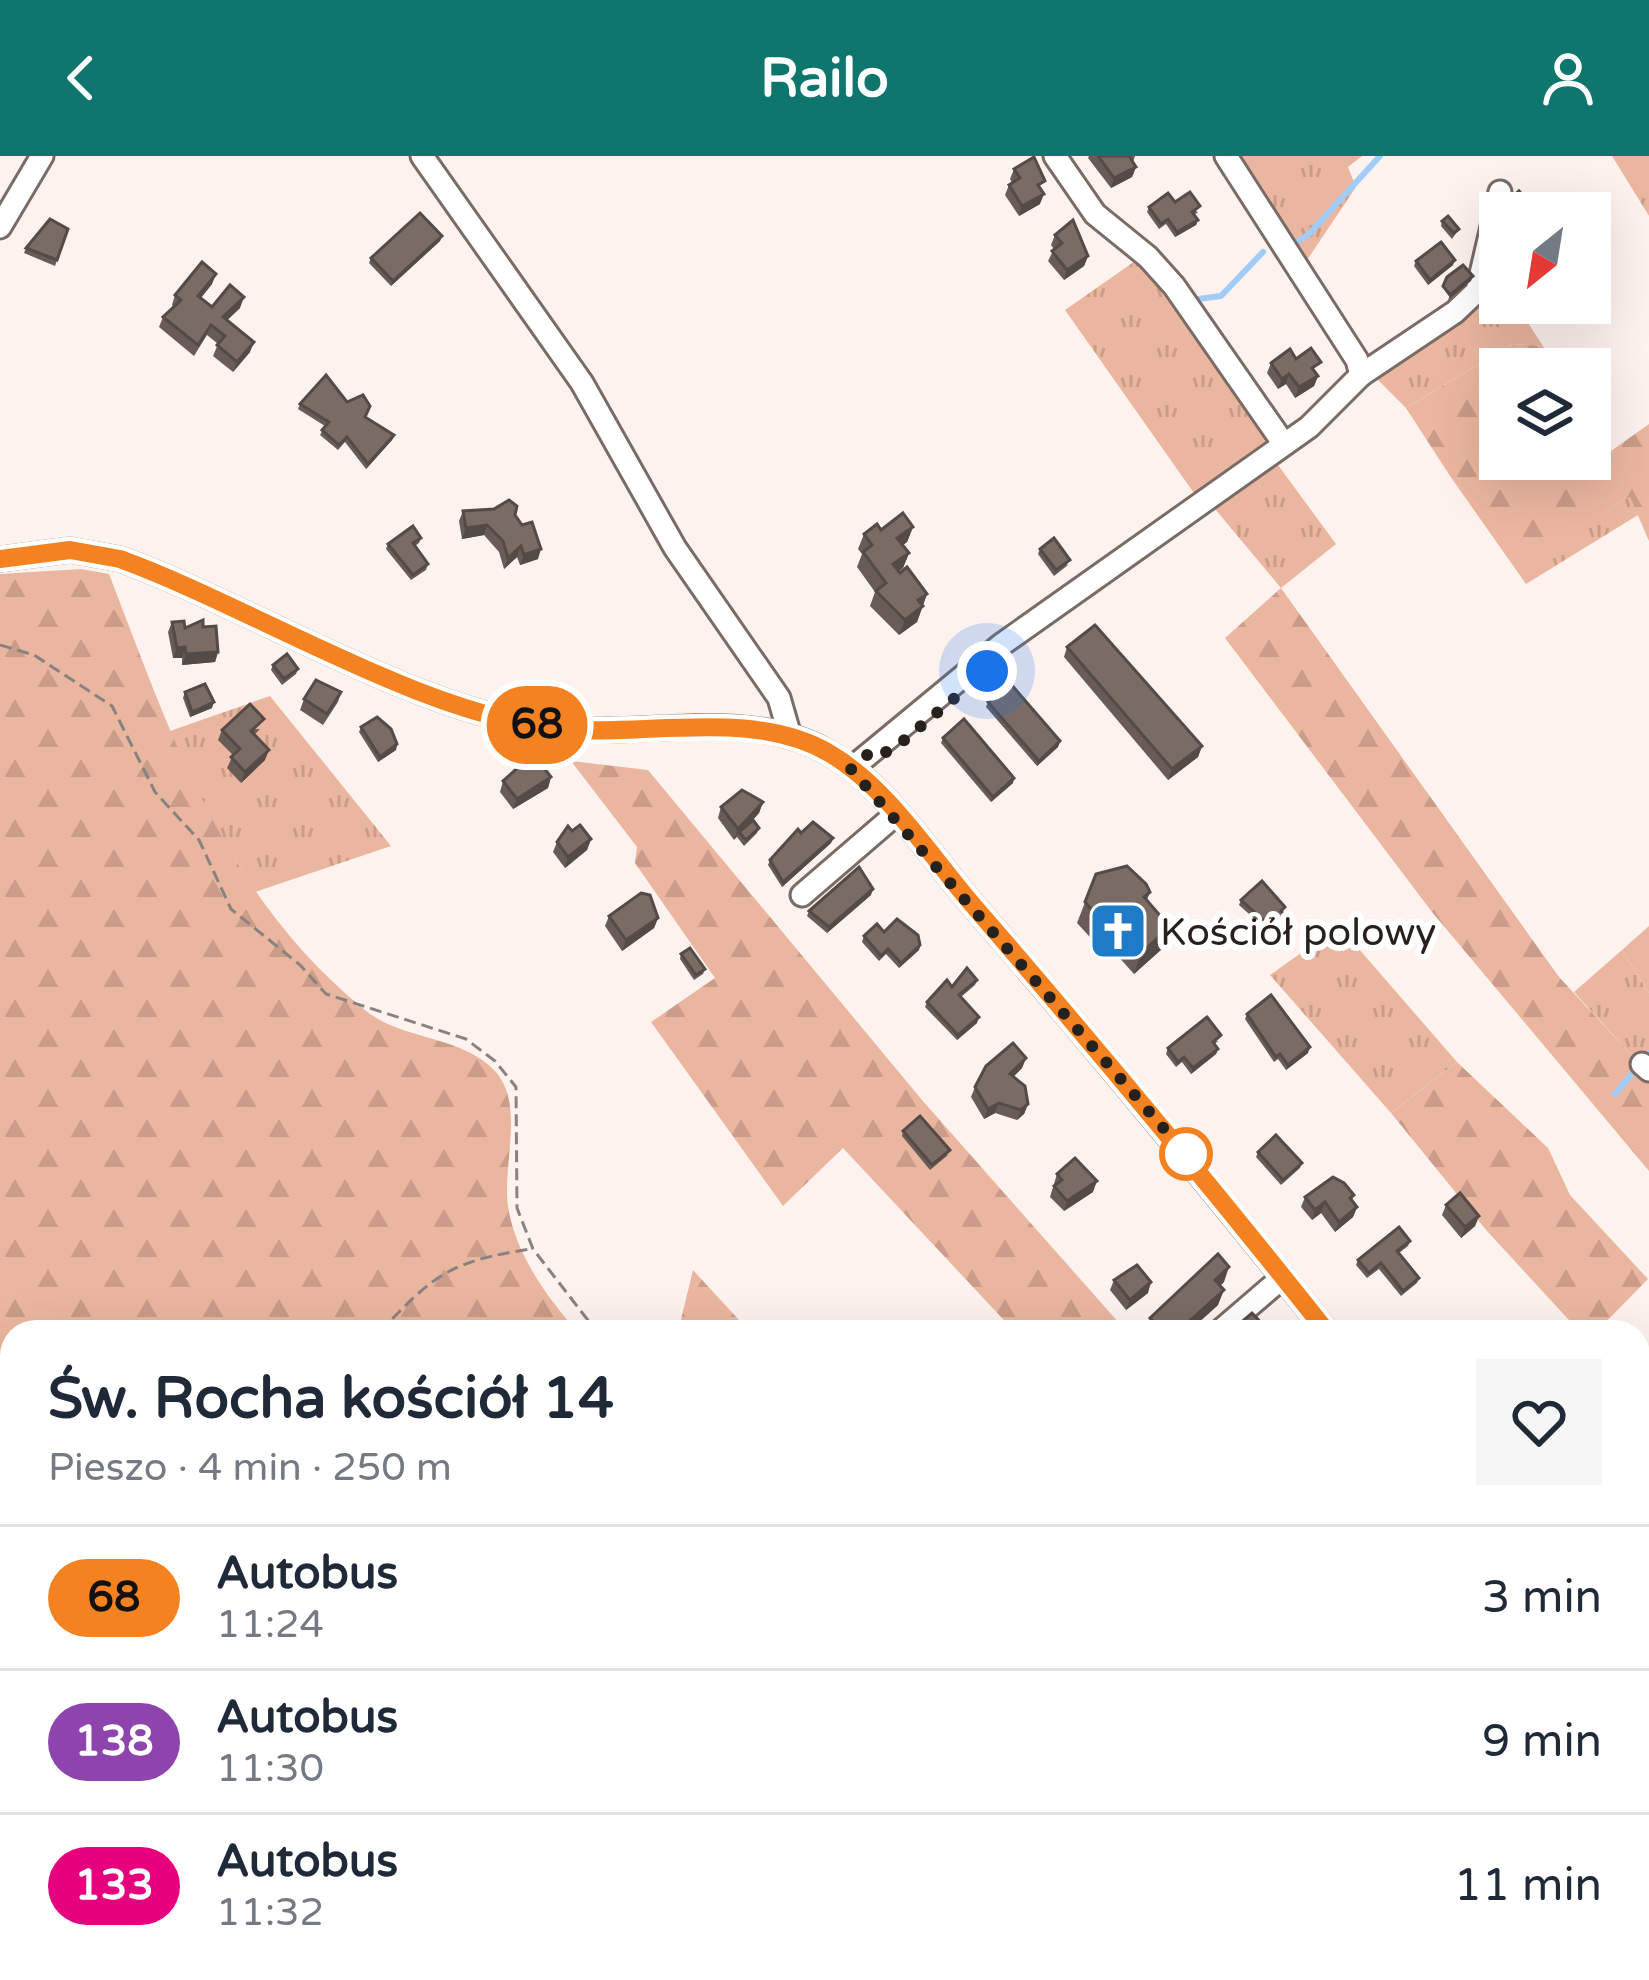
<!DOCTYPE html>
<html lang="pl">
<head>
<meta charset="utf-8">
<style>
	:root { --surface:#fff; --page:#f6f6f7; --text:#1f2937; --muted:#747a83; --line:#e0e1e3; --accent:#0f766e }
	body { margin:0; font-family:"Varela Round",sans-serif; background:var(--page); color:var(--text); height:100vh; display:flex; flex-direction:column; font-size:45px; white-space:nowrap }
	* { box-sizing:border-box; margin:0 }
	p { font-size:39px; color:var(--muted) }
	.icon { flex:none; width:66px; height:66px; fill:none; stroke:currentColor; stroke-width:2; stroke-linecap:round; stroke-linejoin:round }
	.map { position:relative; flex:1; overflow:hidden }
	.drawer { position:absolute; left:0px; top:1164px; width:1650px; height:660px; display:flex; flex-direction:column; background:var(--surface); border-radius:36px 36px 0 0; box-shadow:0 12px 48px #0002 }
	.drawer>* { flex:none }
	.badge { padding:0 24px; border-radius:39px; font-size:42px; line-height:78px }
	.needle { width:78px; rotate:210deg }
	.buttons { position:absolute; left:1479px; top:36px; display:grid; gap:24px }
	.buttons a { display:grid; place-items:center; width:132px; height:132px; border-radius:0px; background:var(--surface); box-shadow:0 12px 48px #0002; font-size:60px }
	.you { position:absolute; width:60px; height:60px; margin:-30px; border:9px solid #fff; border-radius:50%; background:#1a73e8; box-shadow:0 0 0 18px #1a73e833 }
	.map>.badge { position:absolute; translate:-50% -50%; box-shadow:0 0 0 6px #fff }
	.round { display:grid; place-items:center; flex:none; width:126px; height:126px; border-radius:0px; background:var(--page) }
	.overview { display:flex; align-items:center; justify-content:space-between; height:204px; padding:0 48px }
	h1 { font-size:57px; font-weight:800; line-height:90px }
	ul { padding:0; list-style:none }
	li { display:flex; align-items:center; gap:36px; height:144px; padding:0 48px; border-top:3px solid var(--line) }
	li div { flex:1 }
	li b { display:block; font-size:45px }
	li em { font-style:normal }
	li .badge { min-width:132px; font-weight:700; text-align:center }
	header { display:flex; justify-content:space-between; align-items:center; height:156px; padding:0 48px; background:var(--accent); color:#fff; font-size:54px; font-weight:800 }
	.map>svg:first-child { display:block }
	.grass { fill:url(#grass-tufts) }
	.forest { fill:url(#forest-firs) }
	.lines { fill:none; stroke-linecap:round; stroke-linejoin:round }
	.stream { stroke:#a1ccf7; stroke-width:6 }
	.minor-casing { stroke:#7a6b65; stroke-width:27 }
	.path { stroke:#8a827e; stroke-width:3; stroke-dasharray:12 6; stroke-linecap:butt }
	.minor { stroke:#fff; stroke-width:21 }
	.wall { fill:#695c56 }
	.shaded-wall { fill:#554b46 }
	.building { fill:#7a6b64; stroke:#554b46; stroke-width:3 }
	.line-casing { stroke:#fff; stroke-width:27 }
	.line { stroke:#f58220; stroke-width:18 }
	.walk { stroke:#27211e; stroke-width:12; stroke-dasharray:0 21.6 }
	.stop-dot { fill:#fff; stroke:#f58220; stroke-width:6 }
	.labels { text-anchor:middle; stroke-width:12; stroke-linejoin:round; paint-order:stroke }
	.poi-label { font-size:39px; fill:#27211e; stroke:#fff; text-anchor:start }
</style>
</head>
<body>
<header><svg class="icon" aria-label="back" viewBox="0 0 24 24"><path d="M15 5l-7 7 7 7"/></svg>Railo<svg class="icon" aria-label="person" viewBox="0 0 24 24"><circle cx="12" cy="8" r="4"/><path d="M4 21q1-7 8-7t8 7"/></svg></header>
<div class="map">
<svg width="1649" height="1824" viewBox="0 0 1649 1824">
	<defs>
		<pattern id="grass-tufts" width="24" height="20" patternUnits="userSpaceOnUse" patternTransform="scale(3)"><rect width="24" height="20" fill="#ebb6a0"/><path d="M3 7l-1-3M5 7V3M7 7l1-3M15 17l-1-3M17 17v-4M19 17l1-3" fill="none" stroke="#ca9c89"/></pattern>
		<pattern id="forest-firs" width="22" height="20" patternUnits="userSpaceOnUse" patternTransform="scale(3)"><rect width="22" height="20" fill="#ebb6a0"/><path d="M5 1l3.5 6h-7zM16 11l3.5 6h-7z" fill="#ca9c89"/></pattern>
	</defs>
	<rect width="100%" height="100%" fill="#fdf2ee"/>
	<!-- grass -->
	<g class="grass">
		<polygon points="1237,0 1362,0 1348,11 1356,31 1301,113"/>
		<polygon points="1612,0 1649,0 1649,60"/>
		<polygon points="1138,103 1265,282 1265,294 1196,340 1065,154"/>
		<polygon points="1486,141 1515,147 1543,190 1512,188 1406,252 1374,220"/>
		<polygon points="1278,309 1336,388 1281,432 1215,353"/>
		<polygon points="1450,320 1523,400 1630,341 1638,359 1526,428"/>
		<polygon points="270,540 391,690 255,736 193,635 170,575"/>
		<polygon points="1339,770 1457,906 1391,957 1270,819"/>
		<polygon points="1622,794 1649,837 1649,907 1643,912 1574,836"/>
	</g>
	<!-- forest -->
	<g class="forest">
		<polygon points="1512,188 1543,190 1558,213 1500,213 1500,303 1590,303 1590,263 1611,295 1649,268 1649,385 1630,341 1523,401 1450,320 1406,252"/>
		<path d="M81,413L109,418C172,581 223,739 365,854C402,885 463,879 496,916C525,950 502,1009 508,1050C515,1097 547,1142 578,1176H12V1812H1173V1824H0V418Z"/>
		<polygon points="1281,432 1559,821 1649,918 1649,1015 1432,756 1225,482"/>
		<polygon points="571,605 648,614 922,944 1127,1176 1015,1176 843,992 783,1050 651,866 715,822 635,707 637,691"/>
		<polygon points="1649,770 1649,837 1622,794"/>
		<polygon points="1457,906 1548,992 1570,1039 1648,1123 1596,1176 1580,1176 1487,1075 1391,957"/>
		<polygon points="693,1114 750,1176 678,1176"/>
		<polygon points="1649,1756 1649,1824 1455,1824 1439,1812 1638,1812 1638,1768"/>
	</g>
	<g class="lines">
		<!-- stream -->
		<g class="stream">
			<polyline points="1292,89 1309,78 1380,0"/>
			<polyline points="1198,143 1221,140 1263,96"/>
			<polyline points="1615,938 1649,897"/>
			<polyline points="1605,1812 1607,1824"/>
			<polyline points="646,1824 656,1812"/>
			<polyline points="1648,1824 1649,1823"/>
		</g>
		<!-- minor casing -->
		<g class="minor-casing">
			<g id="minor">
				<polyline points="422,0 582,227 675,392 779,542 790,580"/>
				<polyline points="1055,0 1095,58 1148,101 1174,130 1284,288"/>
				<polyline points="0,71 42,0"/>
				<polyline points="1361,219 1455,156 1477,135 1500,36"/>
				<path d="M0,403L70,394L120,403C254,452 421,559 560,573C646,581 752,551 829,597C886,630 930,699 972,748C1094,889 1211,1031 1327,1176"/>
				<polyline points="852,612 1001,489 1309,271 1361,219 1357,204 1226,0"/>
				<polyline points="802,739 895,659"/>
				<polyline points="1642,908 1649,914"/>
				<polyline points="1219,1176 1283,1121"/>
				<polyline points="1638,1461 1649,1453"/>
				<polyline points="1638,1472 1649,1480"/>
				<polyline points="1183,1824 1187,1812"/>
			</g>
		</g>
		<!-- path -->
		<g class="path">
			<polyline points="0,489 34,499 112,550 155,636 199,684 231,753 300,809 326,838 466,883 495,905 516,931 517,1052 533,1093 597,1176"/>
			<path d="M380,1176C434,1118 451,1105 531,1093"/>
			<polyline points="0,1515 12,1500"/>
			<polyline points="0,1762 12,1762"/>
			<polyline points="186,1812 215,1824"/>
			<polyline points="928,1812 934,1824"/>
			<polyline points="424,1824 441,1812"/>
			<polyline points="495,1824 500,1812"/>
			<polyline points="706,1824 714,1812"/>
		</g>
		<!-- minor -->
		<use href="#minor" class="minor"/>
	</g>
	<!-- wall -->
	<g class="wall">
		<polygon points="1089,0 1135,0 1133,6 1136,11 1132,21 1111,32 1088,2"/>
		<polygon points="1014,13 1040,48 1019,60 1005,39 1009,29 1012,27 1010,23"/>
		<polygon points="1175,46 1198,56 1194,59 1198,64 1196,69 1175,81 1166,68 1159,73 1147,56 1149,51"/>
		<polygon points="1442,65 1459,73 1452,83 1441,70"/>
		<polygon points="68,73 55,110 24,97 26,92"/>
		<polygon points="1055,79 1088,100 1084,110 1064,124 1048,105 1054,93 1051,89"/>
		<polygon points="442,80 440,85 391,130 369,107 371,102"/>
		<polygon points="1416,105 1453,109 1428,129 1414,110"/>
		<polygon points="212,128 201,142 212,151 240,152 227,164 250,196 233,216 213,200 218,188 207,179 194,200 159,171 163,161 174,151 172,149 175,139"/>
		<polygon points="1296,203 1318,220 1314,230 1295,242 1286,228 1278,233 1267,217 1271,207"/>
		<polygon points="347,246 365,261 394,279 392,284 366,313 345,286 338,294 320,279 325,270 298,253 300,248"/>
		<polygon points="494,353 515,359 538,403 520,409 517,401 504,413 499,396 484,379 462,383 459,365 463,355"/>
		<polygon points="913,371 907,386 903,389 909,397 903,412 899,415 927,438 917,466 899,479 870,450 875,436 857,411 862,398 858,393 864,378 881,374"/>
		<polygon points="421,382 419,387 415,390 428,408 426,414 411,424 386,393 388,388"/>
		<polygon points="1040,393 1068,409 1054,420 1038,398"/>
		<polygon points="172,466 185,472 203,471 218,496 215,506 182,509 182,502 173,502 168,476"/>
		<polygon points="1067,491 1202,590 1198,601 1168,624 1064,501"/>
		<polygon points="273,509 298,513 296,518 282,529 271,514"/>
		<polygon points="185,536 212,552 190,561 183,542"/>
		<polygon points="341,536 338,546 323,569 300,554 304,543"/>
		<polygon points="988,546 1060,585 1058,591 1037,610 986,551"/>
		<polygon points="361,571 397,588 396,594 378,606 359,576"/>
		<polygon points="260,573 254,579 265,604 241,627 227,612 233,599 218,584 222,574"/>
		<polygon points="943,582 1013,627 991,646 941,587"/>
		<polygon points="551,621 548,632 513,653 500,636 503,625"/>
		<polygon points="763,646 759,657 751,666 759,672 757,677 744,690 737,681 734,684 718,662 721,651"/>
		<polygon points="572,675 591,683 587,694 565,712 553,696 557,686"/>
		<polygon points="833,682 831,687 782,731 768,709 770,704"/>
		<polygon points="1096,718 1150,736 1147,744 1170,771 1163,792 1134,818 1107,788 1101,793 1077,767"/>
		<polygon points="871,739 827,777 807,760 809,755"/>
		<polygon points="1241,744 1283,757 1289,771 1276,782 1239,749"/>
		<polygon points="609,760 658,762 654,772 622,795 605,770"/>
		<polygon points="884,776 920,789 919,794 899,812 886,798 879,805 862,786 864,780"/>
		<polygon points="681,798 705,813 703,818 694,824 680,803"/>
		<polygon points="977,824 975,829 961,841 977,867 957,884 925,851 927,846 952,831"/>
		<polygon points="1247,858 1308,897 1286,914 1278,903 1274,906 1245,863"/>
		<polygon points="1219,885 1214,888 1218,893 1216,898 1191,918 1182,906 1176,911 1166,898 1168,892"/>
		<polygon points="1026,902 1022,912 1013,921 1028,948 1024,958 1017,964 995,957 984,963 971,941 975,931"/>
		<polygon points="903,975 948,999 930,1014 902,980"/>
		<polygon points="1258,996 1302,1007 1300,1012 1281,1029 1256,1001"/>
		<polygon points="1057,1018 1093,1036 1064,1055 1050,1041"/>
		<polygon points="1354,1039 1352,1044 1357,1051 1353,1061 1335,1076 1321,1057 1312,1064 1301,1051 1305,1041"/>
		<polygon points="1446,1049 1479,1060 1475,1070 1461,1082 1442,1059"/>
		<polygon points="1410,1085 1408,1090 1399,1097 1419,1122 1417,1127 1401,1140 1379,1113 1367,1122 1356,1109 1358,1104"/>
		<polygon points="1114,1124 1148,1137 1126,1154 1110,1134"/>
		<polygon points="1224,1126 1220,1130 1218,1149 1188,1176 1145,1176 1150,1162"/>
		<polygon points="1365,1812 1403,1816 1398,1824 1369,1824 1362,1820"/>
	</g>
	<!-- shaded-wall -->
	<g class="shaded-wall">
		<polygon points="1136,11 1132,21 1111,32 1114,22"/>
		<polygon points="1044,38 1040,48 1019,60 1022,50"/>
		<polygon points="1198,64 1196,69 1175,81 1177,76"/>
		<polygon points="442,80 440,85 391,130 393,125"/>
		<polygon points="1088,100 1084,110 1064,124 1067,114"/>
		<polygon points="1455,104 1453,109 1428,129 1430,124"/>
		<polygon points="216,118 212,128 194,150 198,140"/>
		<polygon points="1473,120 1471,125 1448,144 1450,139"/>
		<polygon points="244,141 240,152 220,171 223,161"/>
		<polygon points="254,186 250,196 233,216 237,206"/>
		<polygon points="1289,218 1286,228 1278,233 1282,223"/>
		<polygon points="1318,220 1314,230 1295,242 1299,231"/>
		<polygon points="394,279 392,284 366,313 368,308"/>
		<polygon points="487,369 484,379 462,383 466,372"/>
		<polygon points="913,371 907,386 892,397 897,382"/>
		<polygon points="521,390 517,401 504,413 508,402"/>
		<polygon points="541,393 538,403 520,409 524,399"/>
		<polygon points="909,397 903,412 888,424 893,408"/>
		<polygon points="927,438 917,466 899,479 905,464 918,444"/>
		<polygon points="185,491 182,502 173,502 177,492"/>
		<polygon points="218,496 215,506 182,509 186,498"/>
		<polygon points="214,546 212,552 190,561 192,556"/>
		<polygon points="1060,585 1058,591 1037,610 1039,605"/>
		<polygon points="397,588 396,594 378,606 380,601"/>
		<polygon points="1202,590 1198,601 1168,624 1172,613"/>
		<polygon points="269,594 265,604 241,627 245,616"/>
		<polygon points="551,621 548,632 513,653 517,643"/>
		<polygon points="1014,622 1013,627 991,646 993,641"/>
		<polygon points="763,646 759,657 740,678 739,676 734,684 738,673"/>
		<polygon points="833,682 831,687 782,731 783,726"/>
		<polygon points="591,683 587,694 565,712 568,701"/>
		<polygon points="873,733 871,739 827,777 829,771"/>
		<polygon points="658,762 654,772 622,795 626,784"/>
		<polygon points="1115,767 1107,788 1101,793 1108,773"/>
		<polygon points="1170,771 1163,792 1134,818 1141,797"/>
		<polygon points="920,789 919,794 899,812 901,807"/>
		<polygon points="979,861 977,867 957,884 958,879"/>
		<polygon points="1310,891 1308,897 1286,914 1288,909"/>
		<polygon points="1218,893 1216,898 1191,918 1193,912"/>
		<polygon points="1026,902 1022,912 1006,928 1010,918"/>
		<polygon points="999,947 995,957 984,963 988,953"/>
		<polygon points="1028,948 1024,958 1017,964 1021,954"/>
		<polygon points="1097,1025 1093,1036 1064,1055 1067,1045"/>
		<polygon points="1325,1046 1321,1057 1312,1064 1315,1054"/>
		<polygon points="1357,1051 1353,1061 1335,1076 1339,1066"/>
		<polygon points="1479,1060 1475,1070 1461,1082 1465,1071"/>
		<polygon points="1229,1111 1224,1126 1209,1139 1215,1124"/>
		<polygon points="1151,1126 1148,1137 1126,1154 1130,1144"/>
		<polygon points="1224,1134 1218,1149 1188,1176 1177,1176"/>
		<polygon points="1649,1390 1649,1397 1638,1408 1640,1399"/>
	</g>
	<!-- building -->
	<g class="building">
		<polygon points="1098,0 1129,0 1136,11 1114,22"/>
		<polygon points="1034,1 1045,25 1038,29 1044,38 1022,50 1009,29 1020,22 1014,13"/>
		<polygon points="1519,35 1525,42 1515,50 1509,44"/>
		<polygon points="1190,36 1200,50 1192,56 1198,64 1177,76 1168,63 1161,68 1149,51 1168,37 1175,46"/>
		<polygon points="420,57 442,80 393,125 371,102"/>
		<polygon points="1448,60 1459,73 1454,77 1442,65"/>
		<polygon points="50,63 68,73 57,104 26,92"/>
		<polygon points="1073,64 1088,100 1067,114 1052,95 1062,87 1055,79"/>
		<polygon points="1441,86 1455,104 1430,124 1416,105"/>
		<polygon points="202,106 216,118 198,140 212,151 230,129 244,141 223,161 254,186 237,206 217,189 225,180 211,169 198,189 163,161 181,144 175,139"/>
		<polygon points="1463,109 1473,120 1450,139 1443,130 1447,121"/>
		<polygon points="1311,192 1321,206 1312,212 1318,220 1299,231 1289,218 1282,223 1271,207 1290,193 1296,203"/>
		<polygon points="326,219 347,246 363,239 370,250 365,261 394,279 368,308 347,281 339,289 322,274 329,266 300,248"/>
		<polygon points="509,344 517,350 515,359 522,369 532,366 541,393 524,399 521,390 508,402 503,385 487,369 466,372 463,355 494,353"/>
		<polygon points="903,357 913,371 897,382 909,397 893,408 900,417 907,411 927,438 918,444 923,450 905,464 876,435 886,427 863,396 872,389 864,378 877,368 881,374"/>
		<polygon points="413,370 421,382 413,387 428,408 413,419 388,388"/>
		<polygon points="1054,382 1070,404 1056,414 1040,393"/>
		<polygon points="203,464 203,471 216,470 218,496 186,498 185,491 177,492 172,466 184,465 185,472"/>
		<polygon points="1095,469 1202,590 1172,613 1067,491"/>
		<polygon points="287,498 298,513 284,523 273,509"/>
		<polygon points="316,524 341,536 327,558 304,543"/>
		<polygon points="1010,527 1060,585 1039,605 988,546"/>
		<polygon points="205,528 214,546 192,556 185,536"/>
		<polygon points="250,548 264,563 251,575 269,594 245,616 231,601 240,593 222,574"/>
		<polygon points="377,561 391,573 397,588 380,601 361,571"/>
		<polygon points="964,563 1014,622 993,641 943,582"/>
		<polygon points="533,598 551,621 517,643 503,625"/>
		<polygon points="742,634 763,646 738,673 721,651"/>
		<polygon points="753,664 759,672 746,684 739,676"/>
		<polygon points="813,666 833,682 783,726 770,704 798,673 801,677"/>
		<polygon points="580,669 591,683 568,701 557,686 568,670 572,675"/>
		<polygon points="1127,710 1146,728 1150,736 1144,741 1170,771 1141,797 1115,767 1108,773 1085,746 1096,718"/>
		<polygon points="859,711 873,733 829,771 809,755"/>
		<polygon points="1262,725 1285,751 1281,755 1291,766 1278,777 1241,744"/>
		<polygon points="641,737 650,739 658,762 626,784 609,760"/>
		<polygon points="897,763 918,779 920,789 901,807 888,793 881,800 864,780 877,768 884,776"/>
		<polygon points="690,792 705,813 696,819 681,798"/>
		<polygon points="967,812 977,824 959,839 979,861 958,879 927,846 947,824 952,831"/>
		<polygon points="1271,839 1310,891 1288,909 1280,898 1276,901 1247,858"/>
		<polygon points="1207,861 1221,879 1213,886 1218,893 1193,912 1184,901 1178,906 1168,892"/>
		<polygon points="1013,887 1026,902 1010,918 1025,930 1028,948 1021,954 999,947 988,953 975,931 986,910"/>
		<polygon points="920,960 950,994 932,1009 903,975"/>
		<polygon points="1276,979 1302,1007 1283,1024 1258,996"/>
		<polygon points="1075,1002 1097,1025 1067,1045 1054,1030 1062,1024 1057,1018"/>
		<polygon points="1333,1021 1344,1027 1354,1039 1350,1042 1357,1051 1339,1066 1325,1046 1315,1054 1305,1041"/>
		<polygon points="1460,1037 1479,1060 1465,1071 1446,1049"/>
		<polygon points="1399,1071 1410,1085 1397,1095 1419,1122 1403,1135 1381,1107 1369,1117 1358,1104"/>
		<polygon points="1218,1098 1229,1111 1215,1124 1224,1134 1177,1176 1163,1176 1150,1162"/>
		<polygon points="1137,1109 1151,1126 1130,1144 1114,1124"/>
		<polygon points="1252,1157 1266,1172 1262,1176 1230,1176"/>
		<polygon points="1639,1358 1649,1369 1649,1390 1640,1399 1638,1396"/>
		<polygon points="1256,1812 1266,1812 1285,1824 1248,1824"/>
		<polygon points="1311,1812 1330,1812 1333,1814 1326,1824 1308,1824 1305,1822"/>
		<polygon points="1365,1812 1404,1812 1397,1824 1380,1824 1364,1815"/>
	</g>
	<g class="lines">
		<!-- line casing -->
		<g class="line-casing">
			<path id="line" d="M0,403L70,394L120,403C254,452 421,559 560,573C646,581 752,552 829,597C886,630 930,699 972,748C1094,889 1212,1031 1327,1176"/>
		</g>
		<!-- line -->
		<use href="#line" class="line"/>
		<!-- walk -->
		<polyline class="walk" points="987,515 897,590 886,596 874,593 851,613 1186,998"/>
	</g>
	<!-- icons -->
	<defs>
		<g id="church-square" transform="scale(3)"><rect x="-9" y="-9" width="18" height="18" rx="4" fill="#1d7bc7" stroke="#fff"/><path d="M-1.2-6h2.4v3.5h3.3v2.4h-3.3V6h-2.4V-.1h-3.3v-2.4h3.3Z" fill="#fff"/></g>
	</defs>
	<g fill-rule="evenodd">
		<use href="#church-square" x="1118" y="775"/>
	</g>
	<!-- markers -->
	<circle class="stop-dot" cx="1186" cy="998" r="24"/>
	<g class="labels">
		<!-- poi labels -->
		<g class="poi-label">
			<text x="1160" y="789">Kościół polowy</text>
		</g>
	</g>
</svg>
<div class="buttons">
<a><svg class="needle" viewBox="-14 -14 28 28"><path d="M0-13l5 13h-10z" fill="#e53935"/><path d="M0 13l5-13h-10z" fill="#747a83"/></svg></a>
<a><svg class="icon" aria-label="layers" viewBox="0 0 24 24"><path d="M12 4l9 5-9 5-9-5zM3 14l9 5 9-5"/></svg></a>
</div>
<div class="you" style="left:987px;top:515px"></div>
<b class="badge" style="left:537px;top:569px;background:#f58220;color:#111">68</b>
<section class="drawer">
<div class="overview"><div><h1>Św. Rocha kościół 14</h1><p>Pieszo · 4 min · 250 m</p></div><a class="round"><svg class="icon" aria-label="heart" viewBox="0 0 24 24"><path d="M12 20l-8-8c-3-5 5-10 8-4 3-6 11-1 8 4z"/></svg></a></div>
<ul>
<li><span class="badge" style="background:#f58220;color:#111">68</span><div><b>Autobus</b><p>11:24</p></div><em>3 min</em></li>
<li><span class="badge" style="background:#8e44ad;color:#fff">138</span><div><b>Autobus</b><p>11:30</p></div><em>9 min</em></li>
<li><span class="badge" style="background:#e6007e;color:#fff">133</span><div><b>Autobus</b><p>11:32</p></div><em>11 min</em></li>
</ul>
</section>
</div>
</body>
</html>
